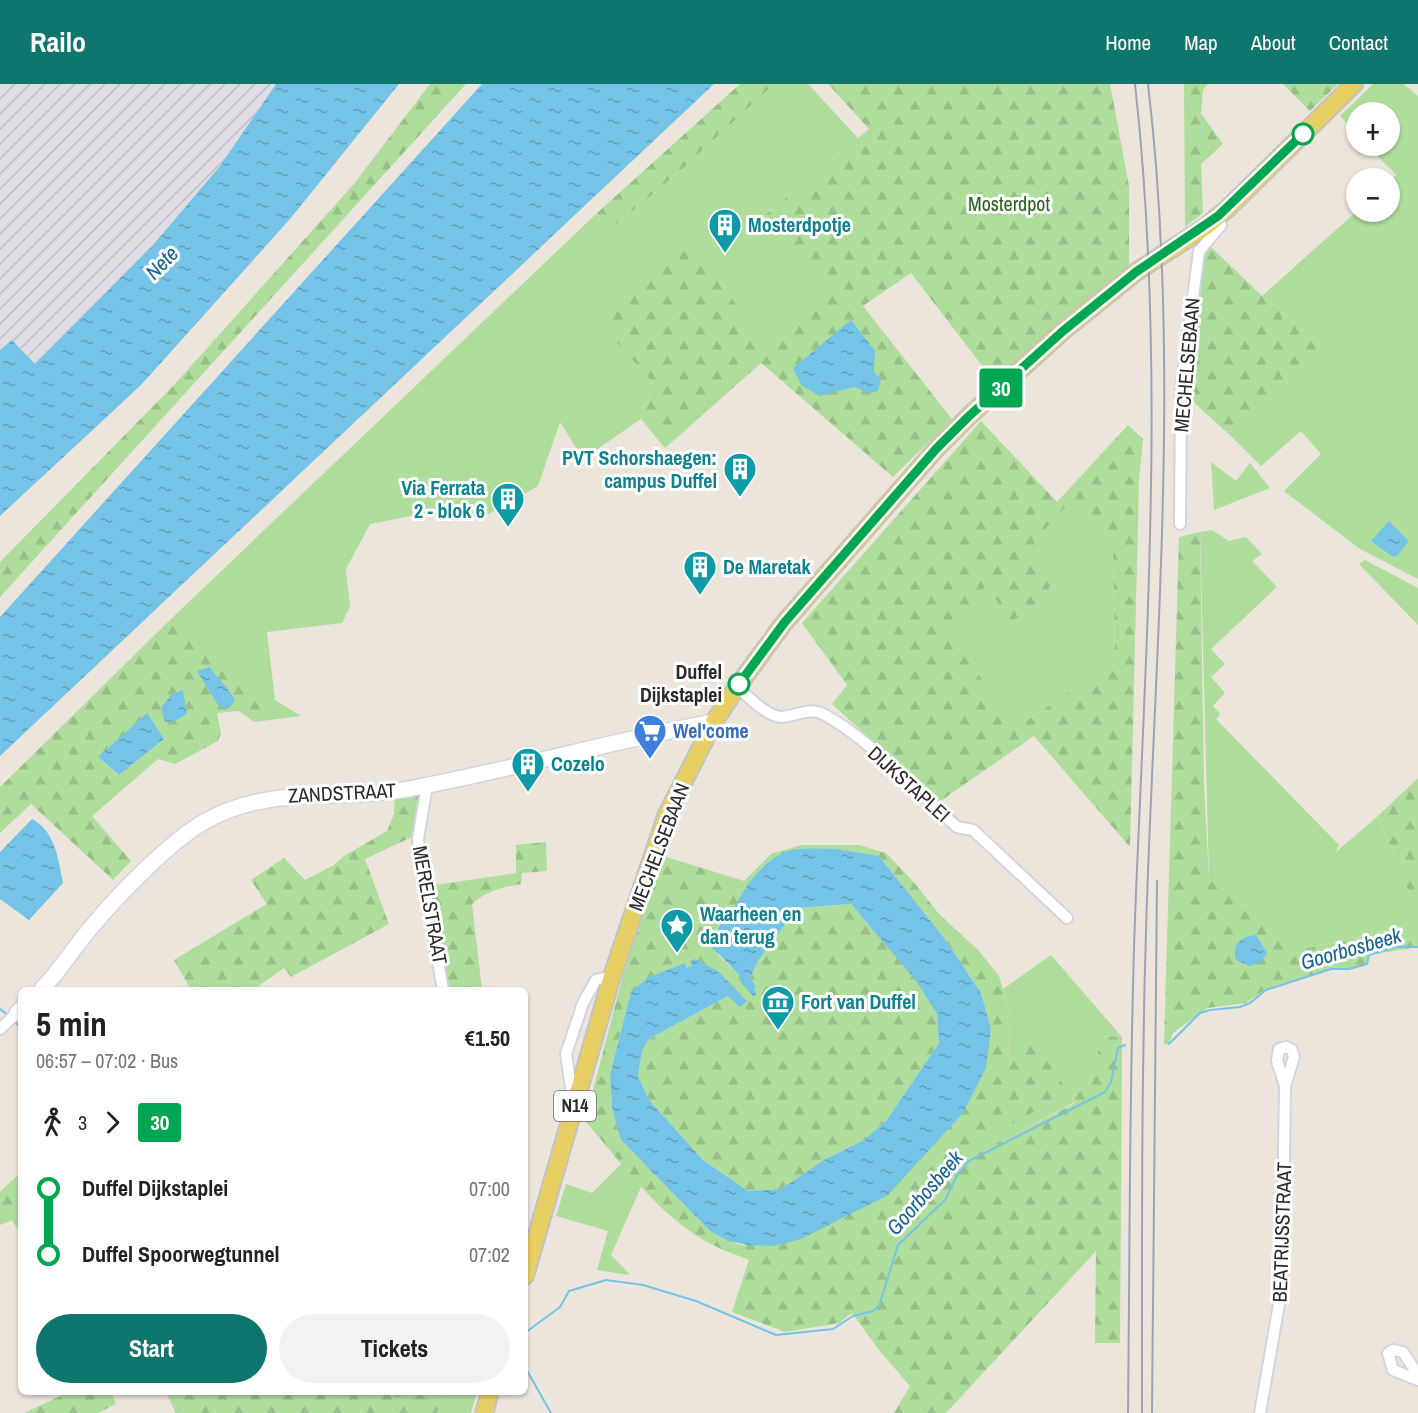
<!DOCTYPE html>
<html lang="en">
<head>
<meta charset="utf-8">
<style>
	:root { --surface:#fff; --page:#f2f2f2; --text:#222; --muted:#767676; --accent:#0f766e }
	body { margin:0; font-family:"Archivo Narrow",sans-serif; background:var(--page); color:var(--text); height:100vh; display:flex; flex-direction:column; font-size:22px; white-space:nowrap }
	* { box-sizing:border-box; margin:0 }
	p { font-size:20px; color:var(--muted) }
	.icon { flex:none; width:33px; height:33px; fill:none; stroke:currentColor; stroke-width:2; stroke-linecap:round; stroke-linejoin:round }
	.map { position:relative; flex:1; overflow:hidden }
	.panel { position:absolute; left:18px; top:903px; width:510px; height:408px; display:flex; flex-direction:column; background:var(--surface); border-radius:9px; box-shadow:0 2px 4px #0004 }
	.panel>* { flex:none }
	.badge { padding:0 12px; border-radius:4px; font-size:21px; line-height:39px }
	.fabs { position:absolute; left:1346px; top:18px; display:grid; gap:12px }
	.fabs a { display:grid; place-items:center; width:54px; height:54px; border-radius:50%; background:var(--surface); box-shadow:0 2px 4px #0004; font-size:30px }
	.map>.badge { position:absolute; translate:-50% -50%; box-shadow:0 0 0 3px #fff }
	.legs { display:flex; align-items:center; gap:9px; height:66px; padding:0 18px; font-size:20px }
	.legs p { margin-inline-start:auto }
	.headline { display:flex; align-items:center; justify-content:space-between; height:102px; padding:0 18px }
	h1 { font-size:33px; font-weight:700; line-height:45px }
	.button { display:flex; gap:12px; margin-top:auto; padding:12px 18px }
	.button a { flex:1; height:69px; border-radius:36px; background:var(--accent); color:#fff; font-size:24px; font-weight:700; line-height:69px; text-align:center }
	.button a+a { background:var(--page); color:var(--text) }
	ul { padding:0 18px; list-style:none }
	li { display:flex; align-items:center; gap:21px; height:66px; font-size:22px }
	li i { display:grid; place-items:center; width:9px; height:100%; margin:0 8px; background:currentColor }
	li i::after { content:''; width:15px; height:15px; margin:-8px; border:4px solid; border-radius:50%; background:var(--surface) }
	li p { margin-inline-start:auto }
	li:first-child i { background:linear-gradient(#0000 50%,currentColor 0) }
	li:last-child i { background:linear-gradient(currentColor 50%,#0000 0) }
	header { display:flex; align-items:center; gap:36px; box-sizing:border-box; height:84px; padding:0 30px; background:var(--accent); color:#fff }
	header strong { font-size:28px }
	nav { display:flex; gap:33px; margin-inline-start:auto; font-size:21px }
	.map>svg:first-child { display:block }
	.industrial { fill:url(#industrial-furrows) }
	.grass { fill:#afde9c }
	.forest { fill:url(#forest-firs); fill-rule:evenodd }
	.water { fill:url(#water-ripples) }
	.lines { fill:none; stroke-linecap:round; stroke-linejoin:round }
	.stream { stroke:#75c4e7; stroke-width:2 }
	.street-casing { stroke:#d2d4e1; stroke-width:14 }
	.secondary-casing { stroke:#d2d4e1; stroke-width:18 }
	.primary-casing { stroke:#c3c3c3; stroke-width:20 }
	.street { stroke:#fff; stroke-width:10 }
	.secondary { stroke:#fff; stroke-width:15 }
	.primary { stroke:#e8cf64; stroke-width:16 }
	.rail { stroke:#9fa1b3; stroke-width:2 }
	.line-1-casing { stroke:#fff; stroke-width:14 }
	.line-1 { stroke:#00a651; stroke-width:9 }
	.stop-1-dot { fill:#fff; stroke:#00a651; stroke-width:3 }
	.labels { text-anchor:middle; stroke-width:6; stroke-linejoin:round; paint-order:stroke }
	.shield { fill:#fff; stroke:#6a6a6a; stroke-width:1.5 }
	.shield-label { font-size:18px; font-weight:bold; fill:#2a2a2a }
	.park-label { font-size:20px; fill:#29621e; stroke:#fff }
	.culture-label { font-size:20px; font-weight:bold; fill:#0d838f; stroke:#fff; text-anchor:start }
	.street-label { font-size:20px; fill:#2a2a2a; stroke:#fff }
	.stop-label { font-size:20px; font-weight:bold; fill:#2a2a2a; stroke:#fff; text-anchor:end }
	.shop-label { font-size:20px; font-weight:bold; fill:#366cbe; stroke:#fff; text-anchor:start }
	.water-label { font-size:21px; font-style:italic; fill:#156292; stroke:#fff }
</style>
</head>
<body>
<header>
<strong>Railo</strong>
<nav><a>Home</a><a>Map</a><a>About</a><a>Contact</a></nav>
</header>
<div class="map">
<svg width="1418" height="1329" viewBox="0 0 1418 1329">
	<defs>
		<pattern id="industrial-furrows" width="10" height="10" patternUnits="userSpaceOnUse" patternTransform="scale(1.5)"><rect width="10" height="10" fill="#dfdce4"/><path d="M-1 1l2-2M0 10L10 0M9 11l2-2" fill="none" stroke="#c0bdc4"/></pattern>
		<pattern id="forest-firs" width="22" height="20" patternUnits="userSpaceOnUse" patternTransform="scale(1.5)"><rect width="22" height="20" fill="#afde9c"/><path d="M5 1l3.5 6h-7zM16 11l3.5 6h-7z" fill="#97bf87"/></pattern>
		<pattern id="water-ripples" width="26" height="14" patternUnits="userSpaceOnUse" patternTransform="scale(1.5)"><rect width="26" height="14" fill="#75c4e7"/><path d="M2 4q2-2 4 0t4 0M15 11q2-2 4 0t4 0" fill="none" stroke="#609fbb"/></pattern>
	</defs>
	<rect width="100%" height="100%" fill="#ebe5dc"/>
	<!-- industrial -->
	<polygon class="industrial" points="0,0 276,0 220,82 153,161 35,280 12,256 0,266"/>
	<!-- grass -->
	<g class="grass">
		<path d="M774,0H808L858,54L763,133L835,207L775,264H765L719,195L690,159L593,232L653,299L641,335L583,375L560,338L538,402L480,435L411,432L370,440L346,485L350,523L342,539L267,548L275,616L301,632L254,638L263,626C247,588 206,556 173,533L597,129L610,146L679,88Z"/>
		<polygon points="1373,0 1404,0 1418,12 1418,495 1360,465 1284,407 1321,370 1301,347 1261,382 1233,354 1323,262 1262,212 1356,128 1389,128 1389,98 1396,91 1368,62 1389,62 1389,28 1356,28 1356,49 1340,32"/>
		<polygon points="1211,378 1236,397 1250,379 1270,404 1214,426"/>
		<polygon points="1064,423 1113,464 1115,577 1018,643 944,547 986,502 1052,492 1034,458"/>
		<polygon points="1212,446 1229,457 1246,453 1262,470 1252,477 1277,503 1211,565 1225,580 1211,593 1225,609 1213,622 1220,630 1216,635 1339,761 1336,768 1378,732 1418,830 1418,839 1308,864 1209,795 1200,448"/>
		<polygon points="1365,476 1418,504 1418,541 1359,480"/>
		<polygon points="1051,871 1122,953 1103,952 1089,999 1072,1014 1075,1018 958,1080 956,1071 1068,1009 1008,974 1010,929 1003,905"/>
		<polygon points="622,1079 641,1103 611,1171 630,1191 597,1186 608,1147 556,1132 566,1100 592,1109"/>
		<polygon points="445,1308 477,1308 471,1329 437,1329"/>
	</g>
	<!-- forest -->
	<g class="forest">
		<polygon points="430,0 466,0 0,513 0,478 174,301 353,101"/>
		<polygon points="740,0 774,0 679,88 610,146 597,129"/>
		<polygon points="828,0 1110,0 1129,102 1129,186 1050,247 994,297 911,189 863,222 952,335 893,393 761,279 665,364 641,335 653,299 593,232 690,159 719,195 766,264 775,264 834,207 763,133 869,45"/>
		<polygon points="1184,0 1208,0 1203,6 1201,29 1223,60 1201,80 1203,129 1185,143"/>
		<polygon points="1283,0 1338,0 1310,27"/>
		<polygon points="1208,160 1262,212 1323,262 1233,354 1190,315 1200,172"/>
		<path d="M981,337L1057,418L1128,341L1143,355L1139,396L1130,763L1034,652L939,718L832,620L847,601L802,539ZM1064,424L1113,464L1115,576L1018,643L945,547L986,502L1010,536L1043,527L1052,492L1034,458Z"/>
		<polygon points="1200,448 1204,699 1209,795 1308,864 1418,839 1418,863 1369,871 1367,880 1349,885 1331,885 1266,905 1246,919 1207,924 1173,949 1169,960 1164,960 1179,453"/>
		<path d="M173,533C207,556 247,587 263,626L254,638L239,627L217,629L221,649L218,657L175,680L158,675L92,732L131,777L113,796L31,720L0,749V703ZM164,655L118,691L98,673Z"/>
		<polygon points="1418,694 1418,831 1378,732"/>
		<polygon points="423,709 416,751 365,775 389,840 291,893 284,884 253,906 191,906 174,876 267,820 251,796 284,774 305,796 334,781 344,772 387,747 394,730 395,710"/>
		<path d="M546,758L547,787L522,789L521,800C503,803 486,807 472,820L482,906H447L428,802L516,789V761Z"/>
		<path d="M801,761H859L886,769L912,796L939,830L979,867L999,892L1010,929L1008,974L1034,953L1068,1009L957,1071L958,1079L1075,1019L1072,1014L1089,999L1103,952L1122,953L1120,1259H1095L1096,1167L946,1329H894L910,1302L879,1266L852,1229L839,1239L785,1248L732,1228L749,1176C738,1171 726,1168 715,1162C661,1136 624,1081 585,1037L633,853L663,772L744,797L771,770ZM812,766L879,772L945,855L981,909L991,944L847,1132C824,1144 776,1160 749,1161C735,1162 722,1153 710,1147L622,1057L612,1023L610,991L628,919L685,879L687,884C714,876 729,900 746,916L728,912L649,955L642,967L638,992L649,1016L703,1076L748,1107L781,1105L824,1076L864,1056L886,1037L939,959L937,930L917,897L851,820L797,824L758,877L750,894L753,906L739,896V891L719,872L713,854L723,833L728,835C740,813 760,774 788,768C795,766 804,766 812,766Z"/>
		<polygon points="21,1088 21,1151 12,1136 0,1141 0,1108"/>
		<polygon points="69,1308 111,1308 116,1320 98,1329 24,1329"/>
		<polygon points="166,1308 445,1308 437,1329 176,1329"/>
	</g>
	<!-- water -->
	<g class="water">
		<polygon points="276,0 399,0 290,135 141,301 0,432 0,266 12,256 35,280 153,161 220,82"/>
		<polygon points="482,0 714,0 0,672 0,533"/>
		<polygon points="851,236 875,267 874,288 881,295 878,307 870,309 854,303 820,312 802,302 793,284"/>
		<polygon points="1389,437 1409,457 1397,472 1393,473 1371,457"/>
		<path d="M210,583C218,596 230,604 235,617L228,625L218,621L197,587Z"/>
		<polygon points="183,606 187,630 175,637 165,638 161,624 171,611"/>
		<polygon points="147,629 164,655 119,691 98,673"/>
		<path d="M32,735C56,748 58,775 63,799L29,836L0,815V768Z"/>
		<path d="M836,765L879,772L945,855L981,909L991,944L986,984L963,1029L888,1111L801,1155L774,1162L748,1161L728,1157L710,1147L621,1056L612,1023L610,991L628,919L633,906L649,893L685,879L687,884L692,882L691,877L695,875L718,887L747,917L740,923L728,912L649,955L642,967L638,992L649,1016L703,1076L748,1107L781,1105L824,1076L864,1056L886,1037L939,959L937,930L917,898L851,820L797,824L758,877L750,894L756,903L754,906L756,910L753,912L739,896V891L712,863L713,854L724,833L728,835C741,810 757,780 785,768C799,763 821,765 836,765Z"/>
		<path d="M1256,851L1267,869L1261,878L1249,882L1236,876C1231,860 1242,852 1256,851Z"/>
	</g>
	<g class="lines">
		<!-- stream -->
		<g class="stream">
			<polyline points="0,925 8,931"/>
			<polyline points="14,937 21,944"/>
			<polyline points="1169,960 1200,929 1210,926 1240,923 1250,919 1266,906 1331,885 1349,885 1367,880 1369,871 1395,863 1418,863"/>
			<polyline points="525,1249 560,1223 569,1207 606,1196 643,1201 696,1217 776,1251 833,1245 853,1232 873,1227 879,1222 898,1161 945,1116 958,1090 969,1077 1105,1008 1111,998 1118,964 1125,961"/>
			<polyline points="525,1283 551,1329"/>
			<polyline points="392,1308 397,1312 407,1308"/>
		</g>
		<!-- street casing -->
		<g class="street-casing">
			<g id="street">
				<polyline points="1180,440 1181,306 1199,167 1221,141 1218,132"/>
				<path d="M737,603C748,612 767,633 782,633C796,632 809,623 823,630C866,652 919,709 957,743L973,746L1067,834"/>
				<polyline points="427,701 418,755 419,772 443,906"/>
				<polyline points="0,945 17,929"/>
				<polyline points="573,1017 566,970 583,919 596,896 612,892"/>
				<polyline points="1418,1291 1403,1268 1393,1266 1388,1269 1393,1286 1418,1296"/>
				<polyline points="1260,1329 1282,1203 1285,1002 1294,973 1292,966 1286,963 1279,965 1277,977 1285,1002"/>
			</g>
		</g>
		<!-- secondary casing -->
		<g class="secondary-casing">
			<g id="secondary">
				<path d="M41,906C59,888 72,866 89,846C115,814 169,758 204,738C269,700 339,718 408,705C511,686 611,657 714,638"/>
				<polyline points="17,929 21,925"/>
			</g>
		</g>
		<!-- primary casing -->
		<g class="primary-casing">
			<g id="primary">
				<polyline points="525,1192 612,892 667,730 714,638 737,603 784,539 936,365 968,333 1063,247 1136,188 1204,144 1227,125 1354,0"/>
				<polyline points="484,1329 490,1308"/>
			</g>
		</g>
		<!-- street -->
		<use href="#street" class="street"/>
		<!-- secondary -->
		<use href="#secondary" class="secondary"/>
		<!-- primary -->
		<use href="#primary" class="primary"/>
		<!-- rail -->
		<g class="rail">
			<path d="M1128,1329C1130,1164 1129,999 1135,834C1146,556 1166,278 1135,0"/>
			<path d="M1142,1329C1142,1149 1141,968 1148,788C1158,525 1179,262 1148,0"/>
			<polyline points="1152,1329 1157,797"/>
		</g>
	</g>
	<g class="lines">
		<!-- line-1 casing -->
		<g class="line-1-casing">
			<polyline id="line-1" points="739,600 784,539 936,365 968,333 1063,247 1136,188 1218,132 1303,50"/>
		</g>
		<!-- line-1 -->
		<use href="#line-1" class="line-1"/>
	</g>
	<!-- icons -->
	<defs>
		<g id="building-pin" transform="scale(1.725)"><path d="M0 17L-7.5 6A9.5 9.5 0 1 1 7.5 6Z" fill="#0f9aa8" stroke="#fff"/><path d="M-4-6H4V6H1V3H-1V6H-4ZM-2.5-4.3h1.7v1.8h-1.7ZM.8-4.3h1.7v1.8H.8ZM-2.5-1h1.7V.8h-1.7ZM.8-1h1.7V.8H.8Z" fill="#fff"/></g>
		<g id="supermarket-pin" transform="scale(1.725)"><path d="M0 17L-7.5 6A9.5 9.5 0 1 1 7.5 6Z" fill="#3f7fe0" stroke="#fff"/><path d="M-6-5.5h2.5l.6 2H6L4.5 2H-2.5L-4.4-4H-6ZM-1.5 3.2a1.3 1.3 0 1 0 .1 0ZM3 3.2a1.3 1.3 0 1 0 .1 0Z" fill="#fff"/></g>
		<g id="sight-pin" transform="scale(1.725)"><path d="M0 17L-7.5 6A9.5 9.5 0 1 1 7.5 6Z" fill="#0f9aa8" stroke="#fff"/><path d="M0-6L1.8-2.2L6-1.7L2.9 1.2L3.7 5.4L0 3.3L-3.7 5.4L-2.9 1.2L-6-1.7L-1.8-2.2Z" fill="#fff"/></g>
		<g id="museum-pin" transform="scale(1.725)"><path d="M0 17L-7.5 6A9.5 9.5 0 1 1 7.5 6Z" fill="#0f9aa8" stroke="#fff"/><path d="M0-6L6-3V-2H-6V-3ZM-5-1h2V3h-2ZM-1-1h2V3h-2ZM3-1h2V3H3ZM-6 4H6V6H-6Z" fill="#fff"/></g>
	</defs>
	<g fill-rule="evenodd">
		<use href="#building-pin" x="725" y="141"/>
		<use href="#building-pin" x="740" y="385"/>
		<use href="#building-pin" x="508" y="415"/>
		<use href="#building-pin" x="700" y="483"/>
		<use href="#supermarket-pin" x="650" y="647"/>
		<use href="#building-pin" x="528" y="680"/>
		<use href="#sight-pin" x="677" y="841"/>
		<use href="#museum-pin" x="778" y="918"/>
	</g>
	<!-- markers -->
	<g class="stop-1-dot">
		<circle cx="1303" cy="50" r="10"/>
		<circle cx="739" cy="600" r="10"/>
	</g>
	<g class="labels">
		<!-- shield labels -->
		<rect class="shield" x="554" y="1007" width="42" height="30" rx="4.5"/>
		<g class="shield-label">
			<text x="575" y="1028">N14</text>
		</g>
		<!-- park labels -->
		<g class="park-label">
			<text x="1009" y="127">Mosterdpot</text>
		</g>
		<!-- culture labels -->
		<g class="culture-label">
			<text x="748" y="148">Mosterdpotje</text>
			<text x="717" y="381" text-anchor="end">PVT Schorshaegen:<tspan x="717" dy="23">campus Duffel</tspan></text>
			<text x="485" y="411" text-anchor="end">Via Ferrata<tspan x="485" dy="23">2 - blok 6</tspan></text>
			<text x="723" y="490">De Maretak</text>
			<text x="551" y="687">Cozelo</text>
			<text x="700" y="837">Waarheen en<tspan x="700" dy="23">dan terug</tspan></text>
			<text x="801" y="925">Fort van Duffel</text>
		</g>
		<!-- street labels -->
		<g class="street-label">
			<text transform="translate(1187 281) rotate(-85)" y="7">MECHELSEBAAN</text>
			<text transform="translate(909 700) rotate(42)" y="7">DIJKSTAPLEI</text>
			<text transform="translate(342 709) rotate(-3)" y="7">ZANDSTRAAT</text>
			<text transform="translate(659 763) rotate(-69)" y="7">MECHELSEBAAN</text>
			<text transform="translate(430 821) rotate(80)" y="7">MERELSTRAAT</text>
			<text transform="translate(1282 1148) rotate(-88)" y="7">BEATRIJSSTRAAT</text>
		</g>
		<!-- stop labels -->
		<g class="stop-label">
			<text x="722" y="595">Duffel<tspan x="722" dy="23">Dijkstaplei</tspan></text>
		</g>
		<!-- shop labels -->
		<g class="shop-label">
			<text x="673" y="654">Wel'come</text>
		</g>
		<!-- water labels -->
		<g class="water-label">
			<text transform="translate(162 179) rotate(-46)" y="7">Nete</text>
			<text transform="translate(1351 865) rotate(-16)" y="7">Goorbosbeek</text>
			<text transform="translate(925 1109) rotate(-49)" y="7">Goorbosbeek</text>
		</g>
	</g>
</svg>
<div class="fabs">
<a>+</a>
<a>−</a>
</div>
<b class="badge" style="left:1001px;top:304px;background:#00a651;color:#fff">30</b>
<section class="panel">
<div class="headline"><div><h1>5 min</h1><p>06:57 – 07:02 · Bus</p></div><b>€1.50</b></div>
<div class="legs"><svg class="icon" aria-label="walk" viewBox="0 0 24 24"><circle cx="13" cy="4" r="2"/><path d="M13 8l-2 6 4 7M11 14l-3 7M7 12l3-4h3l4 4"/></svg>3<svg class="icon" aria-label="forward" viewBox="0 0 24 24"><path d="M9 5l7 7-7 7"/></svg><b class="badge" style="background:#00a651;color:#fff">30</b></div>
<ul>
<li><i style="color:#00a651"></i><b>Duffel Dijkstaplei</b><p>07:00</p></li>
<li><i style="color:#00a651"></i><b>Duffel Spoorwegtunnel</b><p>07:02</p></li>
</ul>
<div class="button"><a>Start</a><a>Tickets</a></div>
</section>
</div>
</body>
</html>
